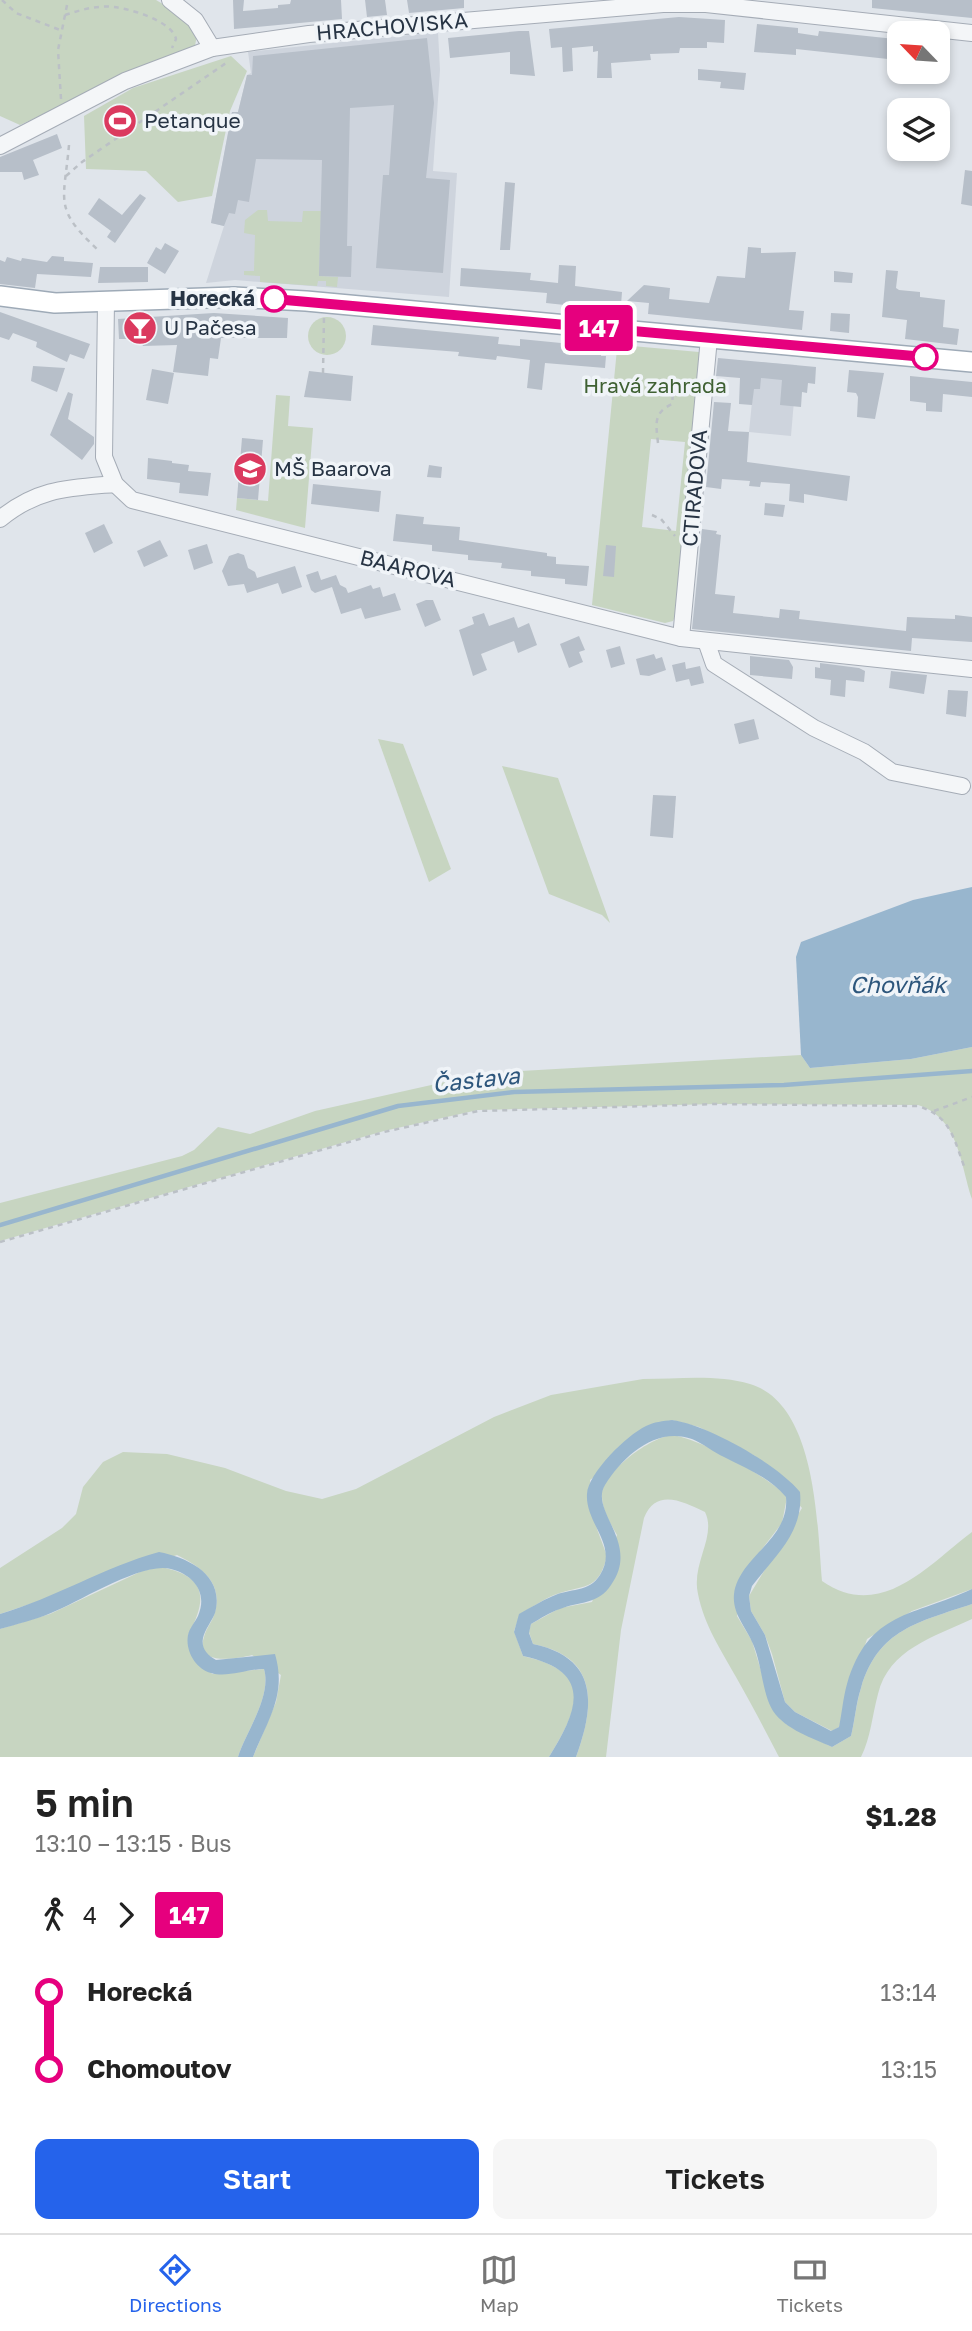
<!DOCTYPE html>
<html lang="en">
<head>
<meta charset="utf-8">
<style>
	:root { --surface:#fff; --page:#f6f6f6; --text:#222; --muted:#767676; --line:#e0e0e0; --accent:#2563eb }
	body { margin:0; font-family:"Golos Text",sans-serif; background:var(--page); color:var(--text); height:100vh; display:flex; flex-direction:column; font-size:26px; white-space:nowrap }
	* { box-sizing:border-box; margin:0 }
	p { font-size:23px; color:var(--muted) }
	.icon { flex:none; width:38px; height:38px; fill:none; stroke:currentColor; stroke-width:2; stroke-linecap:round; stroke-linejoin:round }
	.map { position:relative; height:1757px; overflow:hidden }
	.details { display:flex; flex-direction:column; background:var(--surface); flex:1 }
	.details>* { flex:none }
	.badge { padding:0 14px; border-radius:5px; font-size:24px; line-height:46px }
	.needle { width:46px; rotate:295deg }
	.buttons { position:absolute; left:887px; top:21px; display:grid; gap:14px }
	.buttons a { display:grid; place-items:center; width:63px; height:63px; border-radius:14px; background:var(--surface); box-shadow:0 4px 10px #0003; font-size:35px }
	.map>.badge { position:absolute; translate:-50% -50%; box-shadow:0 0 0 4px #fff }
	.legs { display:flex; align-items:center; gap:10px; height:77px; padding:0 35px; font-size:23px }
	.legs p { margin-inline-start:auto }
	.summary { display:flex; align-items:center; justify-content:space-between; height:119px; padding:0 35px }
	h1 { font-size:38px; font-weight:600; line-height:52px }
	.cta { display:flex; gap:14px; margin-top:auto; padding:14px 35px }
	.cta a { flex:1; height:80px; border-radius:14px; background:var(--accent); color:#fff; font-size:28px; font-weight:600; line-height:80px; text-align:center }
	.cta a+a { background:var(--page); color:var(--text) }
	ul { padding:0 35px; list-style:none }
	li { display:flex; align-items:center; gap:24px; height:77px; font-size:26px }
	li i { display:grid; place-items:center; width:10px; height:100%; margin:0 9px; background:currentColor }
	li i::after { content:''; width:18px; height:18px; margin:-9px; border:5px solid; border-radius:50%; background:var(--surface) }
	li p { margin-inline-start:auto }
	li:first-child i { background:linear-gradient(#0000 50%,currentColor 0) }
	li:last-child i { background:linear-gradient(currentColor 50%,#0000 0) }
	.menu { display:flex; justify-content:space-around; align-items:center; height:98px; border-top:2px solid var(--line); background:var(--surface); font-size:19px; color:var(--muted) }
	.menu a { display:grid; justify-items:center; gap:4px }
	.menu .active { color:var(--accent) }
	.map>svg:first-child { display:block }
	.built { fill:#ced4dd }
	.green { fill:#c7d5c1; fill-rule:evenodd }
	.water { fill:#98b6ce }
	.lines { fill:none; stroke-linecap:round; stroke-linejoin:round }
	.stream { stroke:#98b6ce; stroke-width:4.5 }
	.building { fill:#b7bfc9 }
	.minor-casing { stroke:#a5acb6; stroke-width:18 }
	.major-casing { stroke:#9eaab7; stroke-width:22 }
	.path { stroke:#bbc0c6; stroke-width:2.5; stroke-dasharray:5 5; stroke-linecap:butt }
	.minor { stroke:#f4f6f8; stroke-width:16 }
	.major { stroke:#fff; stroke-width:19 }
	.line-1-casing { stroke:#fff; stroke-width:16 }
	.line-1 { stroke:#e6007e; stroke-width:10 }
	.stop-1-dot { fill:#fff; stroke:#e6007e; stroke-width:3.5 }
	.labels { text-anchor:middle; stroke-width:7; stroke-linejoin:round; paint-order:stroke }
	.street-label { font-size:21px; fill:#273444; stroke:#f0f4f8 }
	.poi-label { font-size:21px; fill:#273444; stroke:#f0f4f8; text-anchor:start }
	.stop-label { font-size:21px; font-weight:bold; fill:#273444; stroke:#f0f4f8; text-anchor:end }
	.park-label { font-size:21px; fill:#3f6133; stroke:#f0f4f8 }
	.water-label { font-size:23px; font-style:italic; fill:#2d567c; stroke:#f0f4f8 }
</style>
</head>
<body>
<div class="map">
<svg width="972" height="1757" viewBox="0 0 972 1757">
	<rect width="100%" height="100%" fill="#e0e5eb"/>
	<!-- built -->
	<g class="built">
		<polygon points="438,32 440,70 433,171 457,173 449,297 235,280 206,283 224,226 211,223 232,112 238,112 247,75 251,73 248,52"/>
		<polygon points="756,362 797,365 791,436 749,432"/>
	</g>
	<!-- green -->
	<g class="green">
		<polygon points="0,0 156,0 185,17 198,29 195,46 187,54 128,75 20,125 0,116"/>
		<polygon points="231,56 247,71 230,111 212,196 178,202 146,171 86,169 84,116 133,88"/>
		<polygon points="258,210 267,210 268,221 302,222 303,211 321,211 319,276 338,277 337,287 326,286 326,281 318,281 317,286 260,282 260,276 244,275 244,271 254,271 255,235 244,233 245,220"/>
		<circle cx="327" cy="336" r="19"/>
		<path d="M621,345L699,352L700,356L677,612L673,621L665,623L592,605L617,349ZM651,439L685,442L676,531L642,527Z"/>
		<polygon points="276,395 290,396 288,426 313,428 305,528 236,510 237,498 268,501"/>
		<polygon points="378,739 403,744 451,869 429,882"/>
		<polygon points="502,766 558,778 610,923 602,915 549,894"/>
		<path d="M972,1047V1199C960,1163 959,1118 918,1105L716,1104L478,1110L384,1131L0,1241V1203L182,1156L194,1150L218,1127L250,1134L315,1111L485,1073L801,1055L810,1068L911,1059Z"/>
		<path d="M643,1379C677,1379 717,1374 750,1384C817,1404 817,1525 822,1581C881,1622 928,1565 972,1532V1589L912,1611L867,1639L839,1727L832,1731L795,1712L785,1702L772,1654L765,1635L751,1611L749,1596L802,1508L755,1456L699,1427L672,1420L590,1480L597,1529L607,1556C598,1593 582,1584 554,1595C542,1600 531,1608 520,1614L514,1631L523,1656C595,1672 579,1708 549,1757H253L276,1702L281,1675L252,1655C236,1659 194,1666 204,1637C206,1628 213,1621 215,1612C223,1582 201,1567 177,1555L0,1614V1568L62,1528L76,1514L83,1487L103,1462L123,1452L167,1454L225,1468L286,1491L322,1499L356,1489L494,1417L551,1395Z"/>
		<path d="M672,1435C699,1438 769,1477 787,1497L782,1523L752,1562L737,1616L752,1641L773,1710L786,1724L832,1747L851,1736C855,1720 856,1704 861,1688C878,1629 919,1622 972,1604V1619C934,1637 889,1649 878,1694C872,1716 871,1737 861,1757H779C765,1730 751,1703 736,1677C721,1650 704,1625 698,1594C691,1564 717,1536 705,1512C682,1501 656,1488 644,1518L621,1630L606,1757H576C595,1705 599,1657 533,1644L529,1632L531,1624L560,1608L592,1602L617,1535C610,1523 601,1508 602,1493C604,1471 651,1437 672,1435Z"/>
		<path d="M160,1567C207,1576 208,1598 188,1635L212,1674L264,1669C272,1696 246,1732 238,1757H0V1629L50,1614L142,1571Z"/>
	</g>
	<!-- water -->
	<g class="water">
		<polygon points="972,887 972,1047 911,1059 810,1068 801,1055 796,957 801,942 913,900"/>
		<path d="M672,1420C708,1425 777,1464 800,1492C804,1532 775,1556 752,1586L749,1596L751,1611L765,1635L785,1702L795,1712L831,1731L839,1727C842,1713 843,1698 847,1684C869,1610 913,1617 972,1589V1604C919,1622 878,1629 861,1688C856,1703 855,1720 851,1736L832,1747C813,1738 786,1730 773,1711C762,1693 762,1664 753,1644C746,1627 732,1614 734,1594C739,1556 790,1540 786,1497C769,1477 747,1469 724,1457C713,1452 704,1444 692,1439C656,1426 623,1456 605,1485C589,1511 641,1543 611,1585C598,1605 579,1601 560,1609C550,1612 540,1619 531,1624L529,1633L533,1644C599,1658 595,1705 576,1757H549C579,1709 593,1671 523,1656L514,1632L519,1614C530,1608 541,1601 553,1596C569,1588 589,1593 600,1575C619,1545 585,1524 587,1494C588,1473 627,1435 646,1426C654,1422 663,1421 672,1420Z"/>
		<path d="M159,1552C190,1558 225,1576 215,1613C212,1621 205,1629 203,1638C201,1648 207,1655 216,1660L275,1654C287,1695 268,1719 253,1757H238C246,1732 272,1696 264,1669C248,1669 227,1678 211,1673C196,1669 185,1651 188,1635C189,1629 195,1622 198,1616C208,1593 194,1575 171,1569C143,1561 79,1602 51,1613C35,1620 17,1624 0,1629V1614C55,1598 104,1567 159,1552Z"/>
	</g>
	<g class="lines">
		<!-- stream -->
		<polyline class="stream" points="0,1225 398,1106 514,1092 784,1085 972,1071"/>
	</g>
	<!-- building -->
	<g class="building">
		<polygon points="233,0 244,0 243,11 278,8 278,5 290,4 291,0 341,0 342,19 234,29"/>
		<polygon points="365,0 385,0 387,15 367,17"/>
		<polygon points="407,0 464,0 464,8 409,13"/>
		<polygon points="872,0 972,0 972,18 872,8"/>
		<polygon points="679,17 725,20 724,43 707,42 707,48 680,48 679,53 650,54 651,60 611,63 612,78 597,78 598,51 593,52 593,46 572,48 573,71 563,72 562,47 551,48 549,29"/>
		<polygon points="757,24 798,28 798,33 818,36 819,31 895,39 897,60 796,49 796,55 754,52"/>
		<polygon points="519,31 529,31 535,76 510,74 510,52 450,58 448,38"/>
		<polygon points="427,38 434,103 426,178 450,180 443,273 376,268 383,175 389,175 394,105 350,108 347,246 352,246 351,277 319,276 322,160 256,159 249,202 238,200 235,214 229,213 224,226 211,223 232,112 238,112 247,75 252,75 253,56"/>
		<polygon points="698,69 746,73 744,90 720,88 721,82 698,80"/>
		<polygon points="57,134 62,148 33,160 39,175 24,180 22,172 0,172 0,157"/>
		<polygon points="965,170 972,171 972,206 961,204"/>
		<polygon points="505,182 515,183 510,250 500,250"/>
		<polygon points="140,194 146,198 115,243 107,237 111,231 88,214 99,198 122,215"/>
		<polygon points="165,243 179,251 165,274 147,263 156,247 161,250"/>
		<polygon points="748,247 761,248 761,253 796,252 789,310 804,311 802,330 648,314 649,303 627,301 644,285 670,288 669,299 709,303 717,276 745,278"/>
		<polygon points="52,256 64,257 64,261 93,263 91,277 37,274 35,288 0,284 0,260 5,262 7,257 21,261 22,258 47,262"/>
		<polygon points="559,265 576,266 575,286 622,292 621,305 612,304 611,310 546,303 547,293 460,286 461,268 531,273 530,280 558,283"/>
		<polygon points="100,267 148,267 148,282 98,283"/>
		<polygon points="886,270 898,271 896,288 899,290 920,292 920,297 945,300 943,327 959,329 957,345 905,339 907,320 882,317"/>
		<polygon points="834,271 853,273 852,283 834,282"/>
		<polygon points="0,312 90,344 84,359 70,354 67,362 36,347 37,342 13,333 9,340 0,337"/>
		<polygon points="214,313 288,318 287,338 221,338 218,359 210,358 208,376 173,372 177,345 143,346 139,339 119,339 118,319"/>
		<polygon points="831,313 850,314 849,333 830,331"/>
		<polygon points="373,325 499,337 498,344 520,346 520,339 602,347 601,356 606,356 605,368 545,363 542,390 527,388 530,360 497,356 496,360 458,356 459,352 371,345"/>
		<polygon points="718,358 816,367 815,384 808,383 807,393 802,392 801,407 780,405 782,380 761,378 760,389 754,389 752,405 739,404 740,378 716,376"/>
		<polygon points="33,366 65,368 57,392 31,381"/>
		<polygon points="152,369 174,373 168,404 146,400"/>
		<polygon points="849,370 884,373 875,419 857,417 858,397 856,393 847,392"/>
		<polygon points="309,371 353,376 351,401 304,397"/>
		<polygon points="910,376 972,382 972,397 943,394 942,412 926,411 926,403 910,401"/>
		<polygon points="68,392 73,394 68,419 94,437 94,444 82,460 50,435"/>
		<polygon points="714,402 731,403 728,431 749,432 747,462 850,476 847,501 804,494 804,503 789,501 790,484 761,482 760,487 749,486 750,481 722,479 721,489 706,487"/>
		<polygon points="242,438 263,440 258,500 237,498"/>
		<polygon points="148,458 172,461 172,463 189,465 188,471 211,473 208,496 179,493 180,483 147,479"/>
		<polygon points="429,465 442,467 441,478 427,477"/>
		<polygon points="313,484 381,491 379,512 311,504"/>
		<polygon points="765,503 785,505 783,517 764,515"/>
		<polygon points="396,514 424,517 423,524 460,527 459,540 547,553 547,556 556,557 556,564 589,566 587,586 565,584 565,579 531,576 531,571 501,568 502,563 468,560 468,555 432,551 432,545 393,541"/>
		<polygon points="104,524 113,543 94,553 85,533"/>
		<polygon points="702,529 717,531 716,534 721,535 715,594 735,596 733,613 779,618 780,609 800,611 799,619 906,631 907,617 955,619 955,615 972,617 972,642 912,638 911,651 692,629"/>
		<polygon points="160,540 168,556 144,567 137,551"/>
		<polygon points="207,544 213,563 194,570 188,550"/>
		<polygon points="606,545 616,546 614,577 603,576"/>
		<polygon points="238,553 244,555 248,568 255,572 257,578 295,566 302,587 282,594 278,583 247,593 244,584 228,586 222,571 229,556"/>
		<polygon points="318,571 321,580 336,575 340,585 346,588 348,593 371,585 373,589 380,587 383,597 395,593 401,610 365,619 361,608 341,614 332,587 315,593 311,590 306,575"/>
		<polygon points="426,600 433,600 441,620 425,627 416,604"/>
		<polygon points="484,613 489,626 514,617 518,628 529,623 537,645 518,653 514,641 481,654 487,670 473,676 459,630 474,624 472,617"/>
		<polygon points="579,636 585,650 579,652 583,662 569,668 560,644"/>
		<polygon points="620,646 625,664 611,668 606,650"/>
		<polygon points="654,654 656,659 662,657 666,670 649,676 640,675 636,659"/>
		<polygon points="750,656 789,660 793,667 792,679 750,675"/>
		<polygon points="685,662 686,669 700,666 704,683 691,686 689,679 676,682 672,665"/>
		<polygon points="820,663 859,668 865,671 864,682 846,680 845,697 830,695 831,680 815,678 815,667 820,668"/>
		<polygon points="891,671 927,675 924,694 889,688"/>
		<polygon points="948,690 968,691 966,717 946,714"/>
		<polygon points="754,719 759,739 739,744 734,724"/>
		<polygon points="653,795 676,796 673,838 650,836"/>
	</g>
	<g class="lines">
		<!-- minor casing -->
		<g class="minor-casing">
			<g id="minor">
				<polyline points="170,0 195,20 212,48"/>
				<polyline points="0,146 125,81 212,48 309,34 663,4 706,4 972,33"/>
				<polyline points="106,301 104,457 115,484 132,500 681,638 972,669"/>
				<path d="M0,519C38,488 68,488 115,484"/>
				<polyline points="681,638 709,338"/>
				<polyline points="706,641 714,664 814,728 864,752 892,772 962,786"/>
			</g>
		</g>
		<!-- major casing -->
		<g class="major-casing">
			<polyline id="major" points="0,296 55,303 234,297 306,301 972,362"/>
		</g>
		<!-- path -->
		<g class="path">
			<polyline points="2,0 16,13 60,30"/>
			<path d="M65,15C80,10 97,5 114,7C131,9 172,21 176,39L172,48"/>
			<polyline points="61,99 58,50 68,0"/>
			<path d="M69,145C64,202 53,208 98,250"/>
			<polyline points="66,176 82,162 229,61"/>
			<polyline points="323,373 324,317"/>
			<path d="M658,443C656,424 653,413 672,404L674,383"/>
			<polyline points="652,515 661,519 675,536"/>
			<polyline points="934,1111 972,1097"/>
			<path d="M0,1242L384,1132L478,1111L716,1104L918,1106C950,1116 953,1136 964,1166"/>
		</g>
		<!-- minor -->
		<use href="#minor" class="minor"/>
		<!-- major -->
		<use href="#major" class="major"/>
	</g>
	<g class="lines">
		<!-- line-1 casing -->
		<g class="line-1-casing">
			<polyline id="line-1" points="274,299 925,357"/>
		</g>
		<!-- line-1 -->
		<use href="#line-1" class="line-1"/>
	</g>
	<!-- icons -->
	<defs>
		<g id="stadium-disc" transform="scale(1.75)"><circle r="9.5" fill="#db3a5f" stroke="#f0f4f8"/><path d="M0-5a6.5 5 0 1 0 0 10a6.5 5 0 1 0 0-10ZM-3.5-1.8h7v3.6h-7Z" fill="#fff"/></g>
		<g id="bar-disc" transform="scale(1.75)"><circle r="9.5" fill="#db3a5f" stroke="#f0f4f8"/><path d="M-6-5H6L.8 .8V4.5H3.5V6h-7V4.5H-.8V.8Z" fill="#fff"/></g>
		<g id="school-disc" transform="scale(1.75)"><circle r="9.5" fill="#db3a5f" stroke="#f0f4f8"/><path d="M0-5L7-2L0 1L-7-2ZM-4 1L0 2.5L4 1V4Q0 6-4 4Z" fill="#fff"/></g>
	</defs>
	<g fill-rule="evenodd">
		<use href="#stadium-disc" x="120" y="121"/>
		<use href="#bar-disc" x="140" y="328"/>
		<use href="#school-disc" x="250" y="469"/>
	</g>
	<!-- markers -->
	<g class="stop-1-dot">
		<circle cx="274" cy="299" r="12"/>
		<circle cx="925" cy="357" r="12"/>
	</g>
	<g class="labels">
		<!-- street labels -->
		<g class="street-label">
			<text transform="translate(392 27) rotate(-5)" y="7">HRACHOVISKA</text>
			<text transform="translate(695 488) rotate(-85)" y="7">CTIRADOVA</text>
			<text transform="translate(408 569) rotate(14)" y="7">BAAROVA</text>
		</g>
		<!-- poi labels -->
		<g class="poi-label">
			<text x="144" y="128">Petanque</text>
			<text x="164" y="335">U Pačesa</text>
			<text x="274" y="476">MŠ Baarova</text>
		</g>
		<!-- stop labels -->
		<g class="stop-label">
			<text x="255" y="306">Horecká</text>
		</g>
		<!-- park labels -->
		<g class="park-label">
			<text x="655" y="393">Hravá zahrada</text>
		</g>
		<!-- water labels -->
		<g class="water-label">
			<text x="898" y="993">Chovňák</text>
			<text transform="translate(476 1080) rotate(-6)" y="8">Častava</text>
		</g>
	</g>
</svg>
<div class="buttons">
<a><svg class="needle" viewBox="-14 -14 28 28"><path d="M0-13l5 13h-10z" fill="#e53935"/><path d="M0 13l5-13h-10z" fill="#767676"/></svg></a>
<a><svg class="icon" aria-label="layers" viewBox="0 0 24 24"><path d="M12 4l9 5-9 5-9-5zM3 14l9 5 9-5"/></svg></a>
</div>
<b class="badge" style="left:599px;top:328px;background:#e6007e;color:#fff">147</b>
</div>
<section class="details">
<div class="summary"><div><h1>5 min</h1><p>13:10 – 13:15 · Bus</p></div><b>$1.28</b></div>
<div class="legs"><svg class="icon" aria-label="walk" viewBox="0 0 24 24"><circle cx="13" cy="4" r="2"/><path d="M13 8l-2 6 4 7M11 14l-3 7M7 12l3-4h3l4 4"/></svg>4<svg class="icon" aria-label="forward" viewBox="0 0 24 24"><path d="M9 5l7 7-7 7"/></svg><b class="badge" style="background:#e6007e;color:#fff">147</b></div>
<ul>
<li><i style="color:#e6007e"></i><b>Horecká</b><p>13:14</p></li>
<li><i style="color:#e6007e"></i><b>Chomoutov</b><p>13:15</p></li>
</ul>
<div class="cta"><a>Start</a><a>Tickets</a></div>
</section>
<nav class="menu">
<a class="active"><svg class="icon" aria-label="directions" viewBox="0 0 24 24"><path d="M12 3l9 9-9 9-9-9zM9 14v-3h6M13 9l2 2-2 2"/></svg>Directions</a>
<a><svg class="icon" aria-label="map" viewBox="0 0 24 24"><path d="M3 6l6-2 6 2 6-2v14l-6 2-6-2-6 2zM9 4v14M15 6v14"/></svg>Map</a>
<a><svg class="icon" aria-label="tickets" viewBox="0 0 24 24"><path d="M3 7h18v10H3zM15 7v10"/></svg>Tickets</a>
</nav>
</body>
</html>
